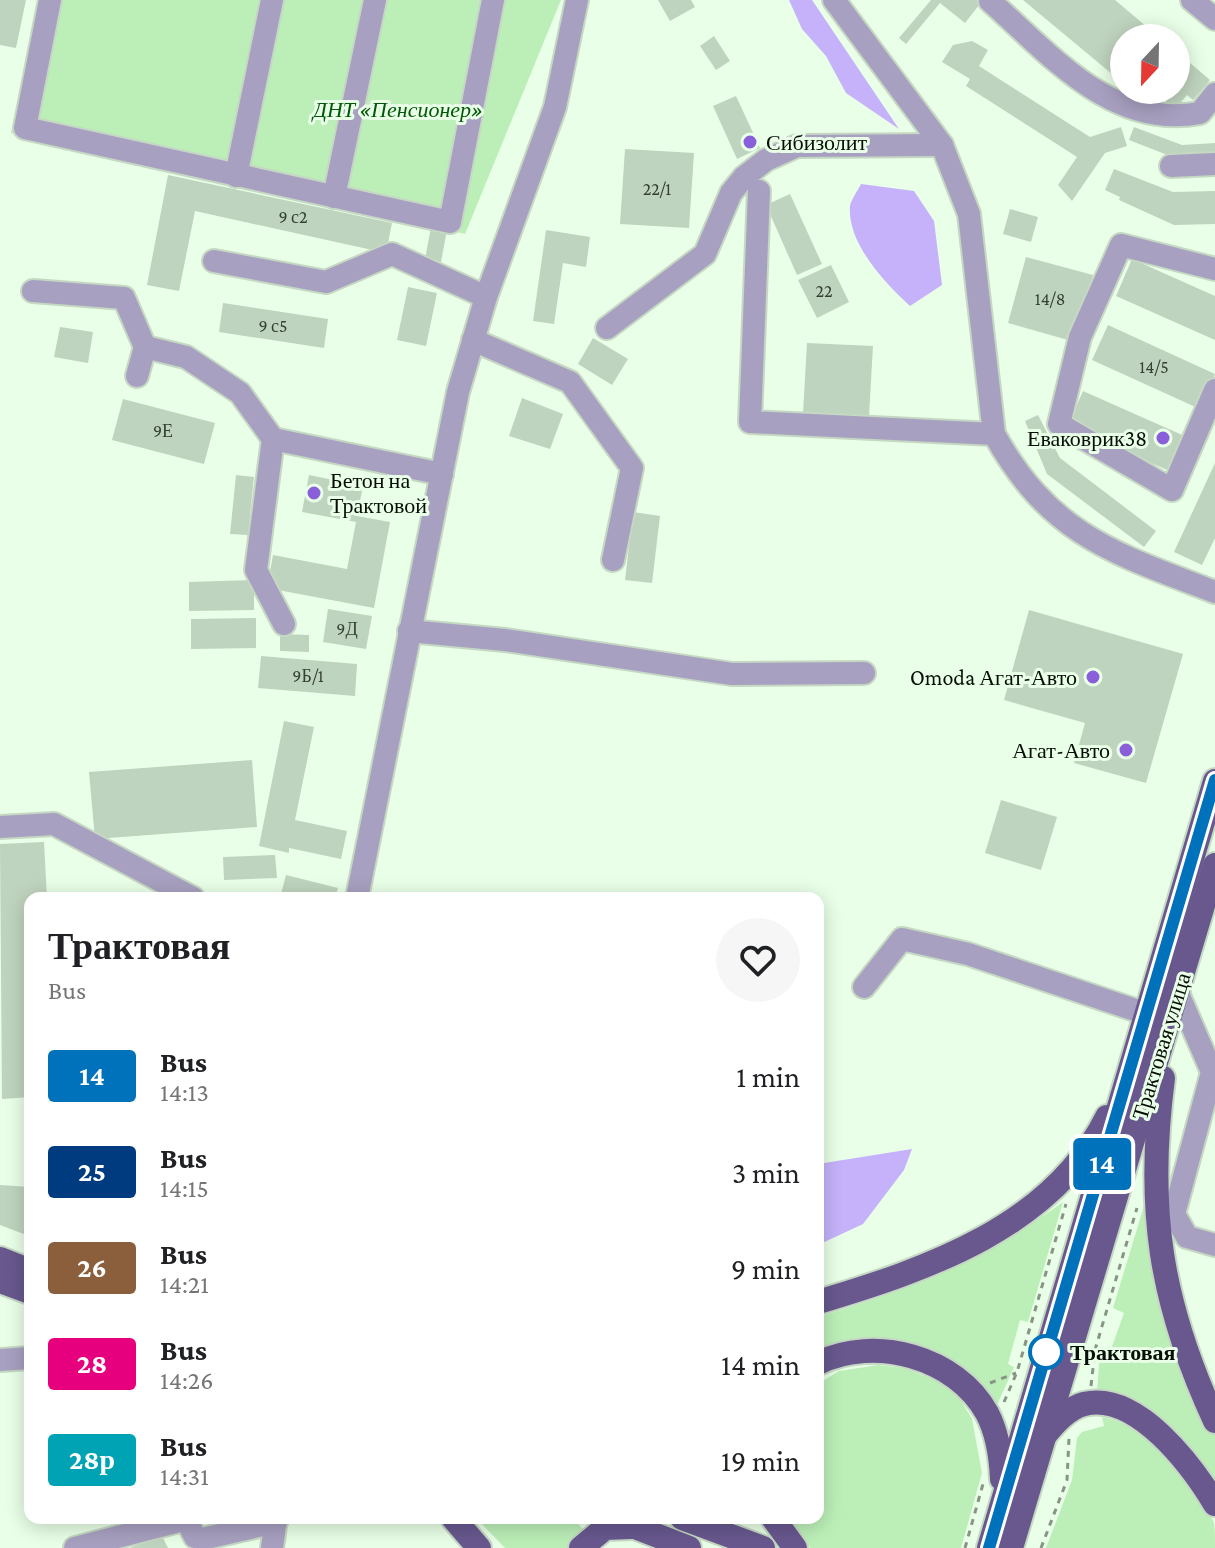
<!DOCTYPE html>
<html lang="en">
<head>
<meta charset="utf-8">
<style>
	:root { --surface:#fff; --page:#f6f6f6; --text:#202124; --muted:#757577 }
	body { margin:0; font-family:"Crimson Pro",serif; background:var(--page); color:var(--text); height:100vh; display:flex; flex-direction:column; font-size:30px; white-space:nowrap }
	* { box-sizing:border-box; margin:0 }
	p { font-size:26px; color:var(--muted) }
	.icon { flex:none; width:44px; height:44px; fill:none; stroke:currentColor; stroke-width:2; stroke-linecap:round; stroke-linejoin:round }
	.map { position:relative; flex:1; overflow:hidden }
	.side { position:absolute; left:24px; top:892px; width:800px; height:632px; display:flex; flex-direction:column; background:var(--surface); border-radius:16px; box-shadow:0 4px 20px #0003 }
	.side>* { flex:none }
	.badge { padding:0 16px; border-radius:6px; font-size:28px; line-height:52px }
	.needle { width:52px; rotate:202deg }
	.fabs { position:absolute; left:1110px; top:24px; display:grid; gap:16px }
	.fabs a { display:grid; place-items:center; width:80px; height:80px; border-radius:50%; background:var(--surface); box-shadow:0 4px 20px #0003; font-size:40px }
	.map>.badge { position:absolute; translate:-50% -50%; box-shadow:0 0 0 4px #fff }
	.round { display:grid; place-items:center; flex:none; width:84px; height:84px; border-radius:42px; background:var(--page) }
	.headline { display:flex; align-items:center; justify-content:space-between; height:136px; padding:0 24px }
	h1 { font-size:38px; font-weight:800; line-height:60px }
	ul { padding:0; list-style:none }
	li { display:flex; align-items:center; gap:24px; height:96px; padding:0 24px }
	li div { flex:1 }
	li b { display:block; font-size:30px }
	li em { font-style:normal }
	li .badge { min-width:88px; font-weight:700; text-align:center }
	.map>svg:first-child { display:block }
	.green { fill:#bcefb8 }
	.water { fill:#c5b2fa }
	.building { fill:#bfd4be }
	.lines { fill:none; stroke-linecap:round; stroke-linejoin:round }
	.minor-casing { stroke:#c5d8c3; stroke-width:26 }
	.major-casing { stroke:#c5d8c3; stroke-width:28 }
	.path { stroke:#869584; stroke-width:3; stroke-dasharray:6 6; stroke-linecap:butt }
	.minor { stroke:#a8a0c0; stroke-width:22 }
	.major { stroke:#68588e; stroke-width:24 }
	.line-casing { stroke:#fff; stroke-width:18 }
	.line { stroke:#0072bc; stroke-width:12 }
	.poi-dot { fill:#8a5fda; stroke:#e9ffe7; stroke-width:3 }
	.stop-dot { fill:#fff; stroke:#0072bc; stroke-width:4 }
	.labels { text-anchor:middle; stroke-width:6; stroke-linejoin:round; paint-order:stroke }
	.number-label { font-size:18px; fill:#354035 }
	.park-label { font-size:22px; font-style:italic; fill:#015807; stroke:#e9ffe7 }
	.poi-label { font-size:22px; fill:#070e07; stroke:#e9ffe7; text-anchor:end }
	.street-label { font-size:22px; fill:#070e07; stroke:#e9ffe7 }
	.stop-label { font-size:22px; font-weight:bold; fill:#070e07; stroke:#e9ffe7; text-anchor:start }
</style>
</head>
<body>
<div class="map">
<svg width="1215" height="1548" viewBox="0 0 1215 1548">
	<rect width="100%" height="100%" fill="#e9ffe7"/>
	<!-- green -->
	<g class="green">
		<polygon points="40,0 561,0 465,234 11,133"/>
		<path d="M1147,1196L1146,1235L1153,1274L1184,1366L1215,1434V1481C1181,1435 1154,1404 1097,1391L1100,1352L1109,1355L1124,1313L1113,1308Z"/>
		<path d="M1063,1202L1028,1322L1020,1320L1008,1364L1014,1367L997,1405C933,1328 908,1347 818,1356V1317C913,1288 982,1261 1063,1202Z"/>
		<polygon points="878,1365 904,1368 939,1382 959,1397 972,1419 982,1473 961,1548 810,1548 791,1520 818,1518 818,1384 839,1371"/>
		<path d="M1102,1417C1145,1424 1199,1482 1214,1523C1215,1530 1215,1540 1215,1548H1046L1072,1480L1077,1438L1082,1432L1104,1426Z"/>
		<polygon points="476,1518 572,1518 584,1530 569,1548 505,1548"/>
	</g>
	<!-- water -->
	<g class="water">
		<polygon points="789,0 812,0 899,129 846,93 826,56 802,29"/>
		<path d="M861,184L914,191L934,221L942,285L910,306C885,283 847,243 850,206C851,200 858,190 861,184Z"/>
		<polygon points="912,1149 904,1170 863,1224 818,1245 818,1164"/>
	</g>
	<!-- building -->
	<g class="building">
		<polygon points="0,0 26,0 16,48 0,45"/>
		<polygon points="658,0 691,0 695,7 670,21"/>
		<polygon points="931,0 983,0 965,23 940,3 906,44 899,38"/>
		<polygon points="1023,0 1115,0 1160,38 1124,38 1124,84"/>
		<polygon points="714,36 730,61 716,70 700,46"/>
		<polygon points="972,41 988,50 979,66 1090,137 1121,127 1127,146 1105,153 1072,201 1058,185 1077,157 966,86 970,79 942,62 953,45"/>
		<polygon points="1176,51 1210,80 1193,100 1187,95 1175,109 1153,90 1176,90"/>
		<polygon points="736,96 760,148 737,159 713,106"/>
		<polygon points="1134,127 1182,145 1215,143 1215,157 1170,156 1129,140"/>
		<polygon points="625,149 694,153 689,228 620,224"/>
		<polygon points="1114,169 1173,192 1215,191 1215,224 1174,225 1119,200 1120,197 1105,190"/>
		<polygon points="168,175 392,223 386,253 195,211 179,291 147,285"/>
		<polygon points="790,194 822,264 797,275 766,205"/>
		<polygon points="1010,209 1038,217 1031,242 1003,234"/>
		<polygon points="431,227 447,230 441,262 425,259"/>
		<polygon points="546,230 590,237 586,267 563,263 554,324 533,321"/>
		<polygon points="1026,257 1093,275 1075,342 1008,323"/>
		<polygon points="1132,259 1215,296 1215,340 1116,296"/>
		<polygon points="831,265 849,302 817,318 798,280"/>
		<polygon points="408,287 437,293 426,346 397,340"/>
		<polygon points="223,303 328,319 324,348 219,332"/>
		<polygon points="1108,325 1215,374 1202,410 1092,360"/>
		<polygon points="60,327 93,332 88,363 54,357"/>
		<polygon points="593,338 628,359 612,385 578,364"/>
		<polygon points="807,343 873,346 869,416 803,413"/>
		<polygon points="1083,391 1189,438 1174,473 1076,430 1072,416"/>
		<polygon points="522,398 563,414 550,449 509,436"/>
		<polygon points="123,399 215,423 204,464 112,440"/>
		<polygon points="1038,415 1060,458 1156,531 1144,547 1047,474 1025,421"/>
		<polygon points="1215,463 1215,538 1202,565 1174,552"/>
		<polygon points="236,475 254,477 248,535 230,534"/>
		<polygon points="309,475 363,486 357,516 390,522 374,608 267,588 273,555 347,569 356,522 302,512"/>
		<polygon points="633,512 660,516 652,583 625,580"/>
		<polygon points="254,580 254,610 189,611 189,582"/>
		<polygon points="328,609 372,616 366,649 323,642"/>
		<polygon points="1029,610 1183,654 1146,783 1074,763 1085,723 1004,700"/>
		<polygon points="256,618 256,648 191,649 191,619"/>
		<polygon points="280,634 309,635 309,652 280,651"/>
		<polygon points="261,656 357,664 355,696 258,688"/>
		<polygon points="284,721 314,727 295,820 347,831 341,859 289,848 289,853 259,846"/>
		<polygon points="252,760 257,827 95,839 89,772"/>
		<polygon points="1001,800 1057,817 1041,870 985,853"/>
		<polygon points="44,842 47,898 30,898 30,1097 2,1099 0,844"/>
		<polygon points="275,855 277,878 224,880 223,857"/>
		<polygon points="286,875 338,888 335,898 280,898"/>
		<polygon points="0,1185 30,1187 29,1236 0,1225"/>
		<polygon points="161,1534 168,1548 130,1548"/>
	</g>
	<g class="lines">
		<!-- minor casing -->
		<g class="minor-casing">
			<g id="minor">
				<polyline points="50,0 25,128 450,222 493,0"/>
				<path d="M834,0L942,145L969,214L994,434C1050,535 1113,553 1215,592"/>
				<polyline points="1192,0 1215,19"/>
				<path d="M990,1C1049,53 1112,130 1200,113L1215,94"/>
				<polyline points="1171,166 1215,164"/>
				<polyline points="236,176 272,0"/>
				<polyline points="759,191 750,422 994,434"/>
				<polyline points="334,197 375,0"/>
				<polyline points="214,261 326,282 392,254 486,297"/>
				<polyline points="1215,269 1121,245 1080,337 1059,424 1172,490 1215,390"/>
				<polyline points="33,291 124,298 145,347"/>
				<polyline points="607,328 705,254 731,193 744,177 766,160 797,146 942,145"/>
				<polyline points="473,340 570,382 632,468 613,560"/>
				<polyline points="137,376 145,347 186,357 240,393 273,439"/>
				<polyline points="284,624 256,570 273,439 442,474"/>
				<polyline points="409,631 505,640 732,674 864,673"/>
				<polyline points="0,827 54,824 193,898"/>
				<polyline points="357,898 458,392 486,297 555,107 577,0"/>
				<polyline points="864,987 902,939 968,954 1147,1014"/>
				<polyline points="1177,991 1212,1072 1174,1214 1187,1237 1215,1245"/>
				<polyline points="0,1360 30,1358"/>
				<polyline points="187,1521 195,1537 202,1539 276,1522"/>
				<polyline points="75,1548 191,1518"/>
				<polyline points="272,1548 276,1518"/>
			</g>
		</g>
		<!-- major casing -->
		<g class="major-casing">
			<g id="major">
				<path d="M1163,1078C1146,1208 1160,1302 1215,1421"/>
				<polyline points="0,1259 30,1271"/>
				<polyline points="0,1281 30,1292"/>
				<path d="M818,1302C928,1269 1052,1227 1107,1117"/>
				<path d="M818,1363C875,1335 956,1357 987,1413C998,1434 1001,1456 1002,1479"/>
				<path d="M1045,1435C1055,1423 1068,1408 1084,1404C1137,1391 1192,1466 1215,1504"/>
				<polyline points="453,1518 479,1548"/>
				<polyline points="612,1518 689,1548"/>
				<polyline points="682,1518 763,1548"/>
				<polyline points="773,1518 795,1548"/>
				<polyline points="581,1548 605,1528 630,1527"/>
				<polyline points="989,1548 1215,781"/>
				<polyline points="1011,1548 1215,865"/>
			</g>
		</g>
		<!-- path -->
		<g class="path">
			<polyline points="990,1383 1016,1373"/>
			<polyline points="1091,1386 1095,1350 1137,1208"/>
			<polyline points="1004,1402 1017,1372 1066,1204"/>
			<polyline points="965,1548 983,1484"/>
			<polyline points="1041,1548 1067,1480 1069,1438"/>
		</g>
		<!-- minor -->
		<use href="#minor" class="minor"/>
		<!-- major -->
		<use href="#major" class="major"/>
	</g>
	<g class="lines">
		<!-- line casing -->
		<g class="line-casing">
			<polyline id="line" points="989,1548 1215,780"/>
		</g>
		<!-- line -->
		<use href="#line" class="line"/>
	</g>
	<!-- markers -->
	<g class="poi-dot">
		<circle cx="750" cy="142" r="8"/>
		<circle cx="1163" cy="438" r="8"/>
		<circle cx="314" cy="493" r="8"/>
		<circle cx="1093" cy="677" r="8"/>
		<circle cx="1126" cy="750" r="8"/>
	</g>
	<circle class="stop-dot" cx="1046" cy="1352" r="16"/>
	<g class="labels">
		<!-- number labels -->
		<g class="number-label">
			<text x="657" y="195">22/1</text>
			<text x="293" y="223">9 с2</text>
			<text x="824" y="297">22</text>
			<text x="1050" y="305">14/8</text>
			<text x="273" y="332">9 с5</text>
			<text x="1154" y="373">14/5</text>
			<text x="163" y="437">9Е</text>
			<text x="347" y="635">9Д</text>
			<text x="308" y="682">9Б/1</text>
		</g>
		<!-- park labels -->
		<g class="park-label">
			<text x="398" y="117">ДНТ «Пенсионер»</text>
		</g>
		<!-- poi labels -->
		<g class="poi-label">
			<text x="766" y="150" text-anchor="start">Сибизолит</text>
			<text x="1147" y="446">Еваковрик38</text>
			<text x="330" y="488" text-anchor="start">Бетон на<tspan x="330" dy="25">Трактовой</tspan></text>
			<text x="1077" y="685">Omoda Агат-Авто</text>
			<text x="1110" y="758">Агат-Авто</text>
		</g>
		<!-- street labels -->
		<g class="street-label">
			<text transform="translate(1161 1046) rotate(-73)" y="8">Трактовая улица</text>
		</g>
		<!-- stop labels -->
		<g class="stop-label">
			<text x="1070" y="1360">Трактовая</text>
		</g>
	</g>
</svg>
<div class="fabs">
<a><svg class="needle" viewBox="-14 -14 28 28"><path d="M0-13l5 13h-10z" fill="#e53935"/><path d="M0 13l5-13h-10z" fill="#757577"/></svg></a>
</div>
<b class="badge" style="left:1102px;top:1164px;background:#0072bc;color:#fff">14</b>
<section class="side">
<div class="headline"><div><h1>Трактовая</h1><p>Bus</p></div><a class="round"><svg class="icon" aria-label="heart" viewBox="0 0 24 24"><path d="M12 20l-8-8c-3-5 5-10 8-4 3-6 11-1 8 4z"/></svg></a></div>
<ul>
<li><span class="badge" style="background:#0072bc;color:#fff">14</span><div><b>Bus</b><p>14:13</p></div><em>1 min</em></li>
<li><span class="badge" style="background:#003b80;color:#fff">25</span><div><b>Bus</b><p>14:15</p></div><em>3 min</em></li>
<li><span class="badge" style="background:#8b5e3c;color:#fff">26</span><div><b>Bus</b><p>14:21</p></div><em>9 min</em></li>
<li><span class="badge" style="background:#e6007e;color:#fff">28</span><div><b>Bus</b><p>14:26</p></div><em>14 min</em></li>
<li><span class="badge" style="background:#00a3b4;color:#fff">28р</span><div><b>Bus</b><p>14:31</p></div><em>19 min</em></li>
</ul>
</section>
</div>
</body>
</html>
